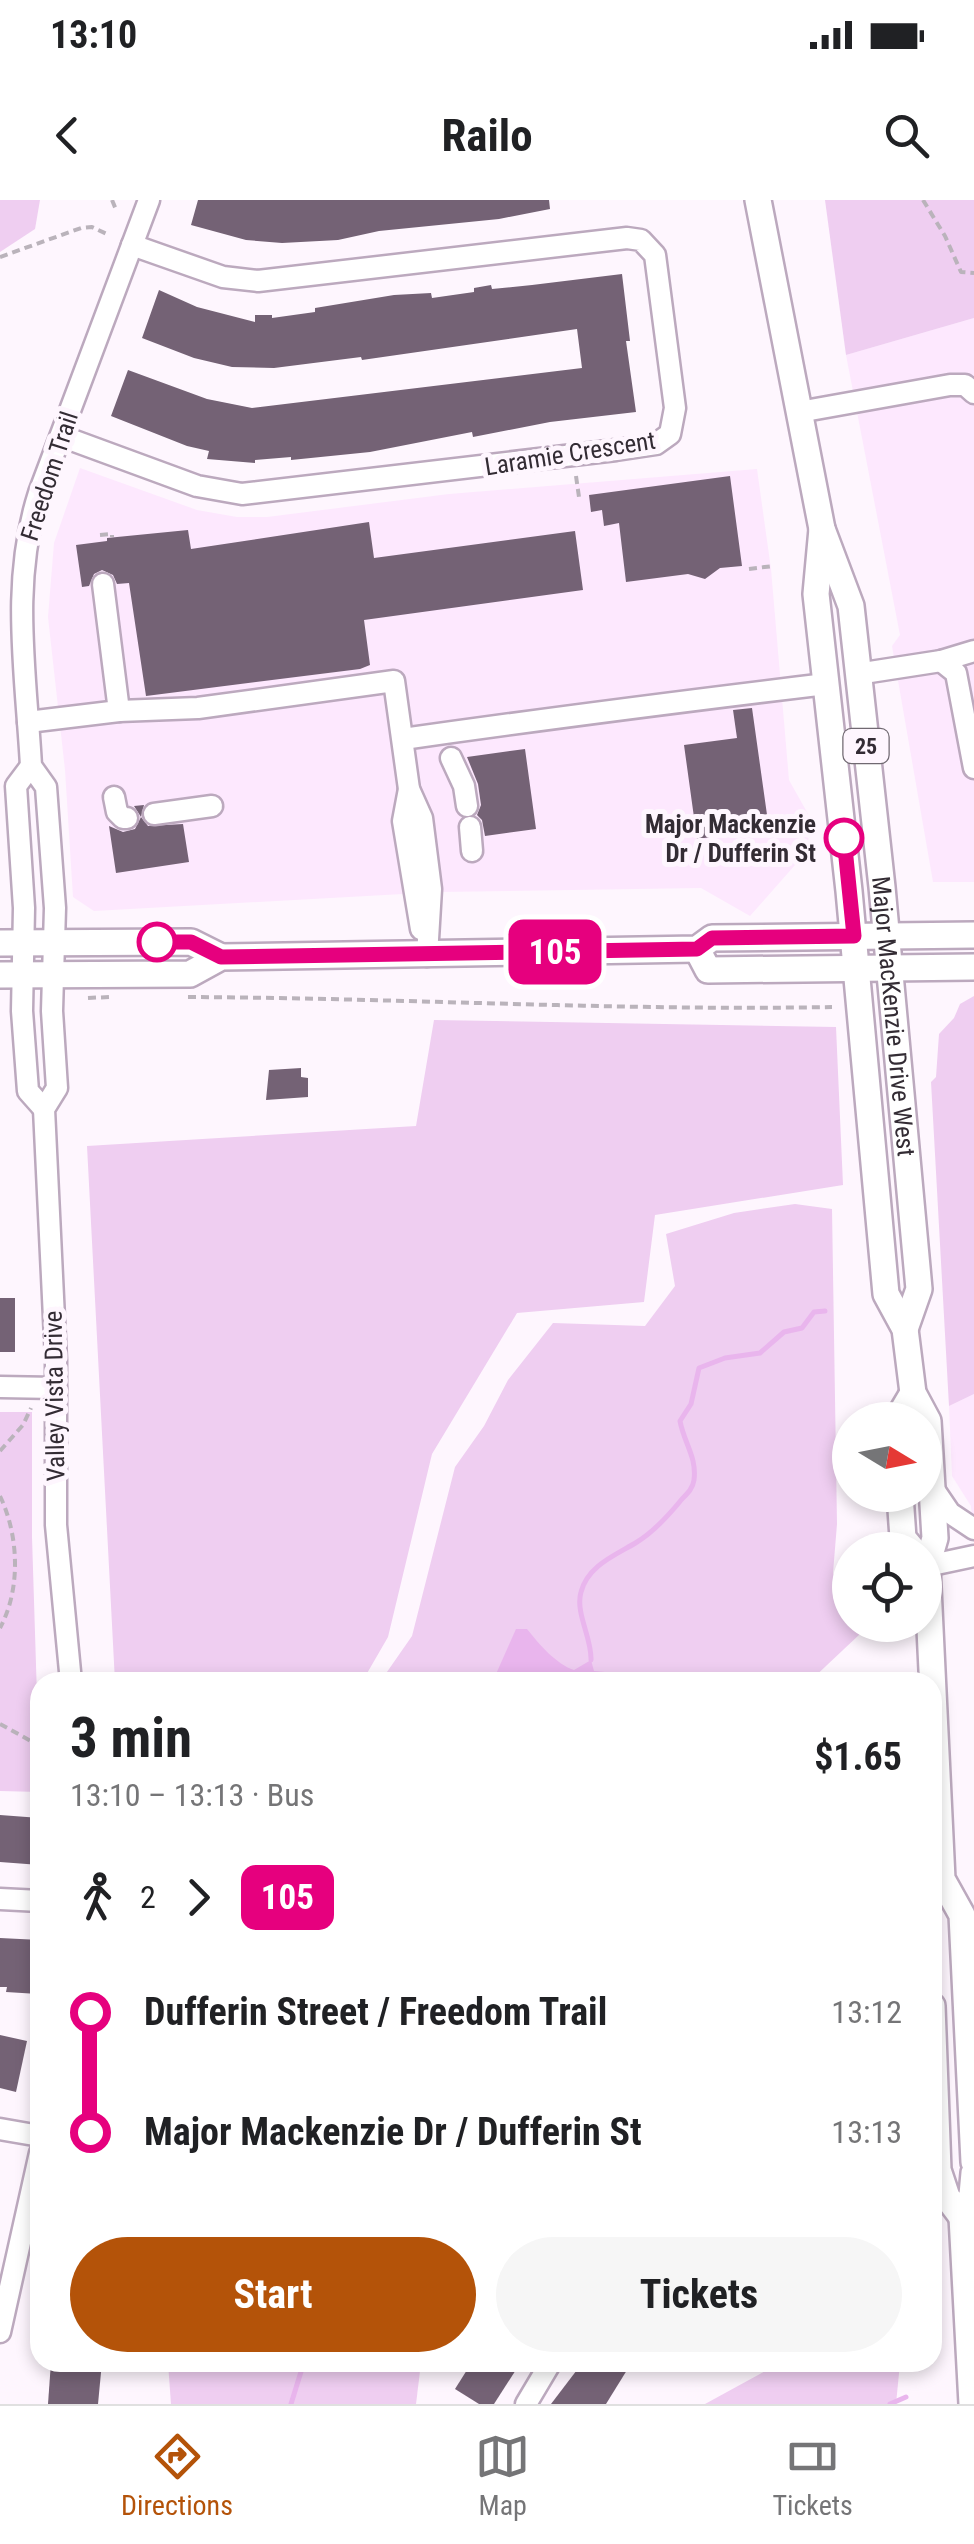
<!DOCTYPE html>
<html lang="en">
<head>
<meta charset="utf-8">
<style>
	:root { --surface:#fff; --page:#f6f6f6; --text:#202124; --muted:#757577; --line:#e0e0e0; --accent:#b45309 }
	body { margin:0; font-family:"Roboto Condensed",sans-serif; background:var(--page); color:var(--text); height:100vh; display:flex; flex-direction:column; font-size:38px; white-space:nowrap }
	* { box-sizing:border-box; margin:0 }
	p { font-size:32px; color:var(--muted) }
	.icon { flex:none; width:55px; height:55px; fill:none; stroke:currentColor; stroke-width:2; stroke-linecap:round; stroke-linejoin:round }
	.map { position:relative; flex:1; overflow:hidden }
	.panel { position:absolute; left:30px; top:1472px; width:912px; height:700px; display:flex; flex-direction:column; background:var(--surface); border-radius:30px; box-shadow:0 5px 15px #0003 }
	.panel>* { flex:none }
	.badge { padding:0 20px; border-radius:15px; font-size:35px; line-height:65px }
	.needle { width:65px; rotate:100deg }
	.buttons { position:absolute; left:832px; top:1202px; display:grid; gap:20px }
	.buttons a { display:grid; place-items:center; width:110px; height:110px; border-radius:50%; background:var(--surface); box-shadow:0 5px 15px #0003; font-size:50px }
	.map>.badge { position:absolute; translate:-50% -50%; box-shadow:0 0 0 5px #fff }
	.legs { display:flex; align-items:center; gap:15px; height:110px; padding:0 40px; font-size:32px }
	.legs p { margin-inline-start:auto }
	.overview { display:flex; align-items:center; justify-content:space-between; height:170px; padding:0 40px }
	h1 { font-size:55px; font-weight:700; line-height:75px }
	.cta { display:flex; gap:20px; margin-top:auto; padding:20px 40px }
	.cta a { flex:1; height:115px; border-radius:60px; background:var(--accent); color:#fff; font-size:40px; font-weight:700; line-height:115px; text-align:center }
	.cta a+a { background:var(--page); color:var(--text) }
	ul { padding:0 40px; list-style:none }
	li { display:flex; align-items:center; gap:35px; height:120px; font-size:38px }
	li i { display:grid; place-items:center; width:15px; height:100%; margin:0 12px; background:currentColor }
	li i::after { content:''; width:25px; height:25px; margin:-12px; border:8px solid; border-radius:50%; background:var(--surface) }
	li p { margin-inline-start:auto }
	li:first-child i { background:linear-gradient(#0000 50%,currentColor 0) }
	li:last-child i { background:linear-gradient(currentColor 50%,#0000 0) }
	.status { display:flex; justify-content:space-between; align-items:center; height:70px; padding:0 50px; background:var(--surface); direction:ltr }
	.status svg { height:28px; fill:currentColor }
	header { display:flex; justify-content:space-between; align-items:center; height:130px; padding:0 40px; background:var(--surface); font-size:45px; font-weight:700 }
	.menu { display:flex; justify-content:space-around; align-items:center; height:140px; border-top:2px solid var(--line); background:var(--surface); font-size:28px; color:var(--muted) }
	.menu a { display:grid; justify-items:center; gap:5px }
	.menu .selected { color:var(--accent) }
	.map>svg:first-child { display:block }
	.built { fill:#fde8fe }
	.green { fill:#efcef1 }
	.water { fill:#e9b5ed }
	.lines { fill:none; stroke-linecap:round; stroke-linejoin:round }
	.stream { stroke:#e9b5ed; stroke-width:5 }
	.building { fill:#746275 }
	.minor-casing { stroke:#bca9be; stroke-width:25 }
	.major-casing { stroke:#bca9be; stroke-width:30 }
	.path { stroke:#bab3bb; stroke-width:4; stroke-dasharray:8 5; stroke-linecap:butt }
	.minor { stroke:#fff; stroke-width:20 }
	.major { stroke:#fff; stroke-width:25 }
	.line-1-casing { stroke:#fff; stroke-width:22 }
	.line-1 { stroke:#e6007e; stroke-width:15 }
	.stop-1-dot { fill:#fff; stroke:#e6007e; stroke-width:5 }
	.labels { text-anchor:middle; stroke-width:10; stroke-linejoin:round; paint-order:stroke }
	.shield { fill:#fef6fe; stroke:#706971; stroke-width:2.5 }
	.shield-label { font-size:22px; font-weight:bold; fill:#332c34 }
	.street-label { font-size:25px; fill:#332c34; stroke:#fef6fe }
	.stop-label { font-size:25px; font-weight:bold; fill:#332c34; stroke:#fef6fe; text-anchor:end }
</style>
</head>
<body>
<div class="status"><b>13:10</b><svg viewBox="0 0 49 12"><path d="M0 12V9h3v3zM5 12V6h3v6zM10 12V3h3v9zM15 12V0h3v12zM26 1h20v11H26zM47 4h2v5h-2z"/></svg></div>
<header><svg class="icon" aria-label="back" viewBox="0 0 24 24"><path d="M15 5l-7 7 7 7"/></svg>Railo<svg class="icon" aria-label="search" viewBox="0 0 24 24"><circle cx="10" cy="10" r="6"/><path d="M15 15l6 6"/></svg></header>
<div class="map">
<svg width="974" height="2204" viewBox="0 0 974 2204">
	<rect width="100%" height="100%" fill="#fef6fe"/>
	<!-- built -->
	<g class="built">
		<polygon points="974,118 974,682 933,682 892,446 900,435 846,155"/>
		<polygon points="80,268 197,310 237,317 267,317 449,294 757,269 771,369 789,580 812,621 806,623 810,648 750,716 701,688 439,692 94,711 73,697 65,570 48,417 54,343"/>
		<polygon points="974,1194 974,1342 971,1306 952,1276 949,1206"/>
	</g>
	<!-- green -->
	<g class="green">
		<polygon points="0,0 40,0 35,29 0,52"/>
		<polygon points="825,0 974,0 974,118 846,155"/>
		<polygon points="974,796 974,1194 949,1206 931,882 936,877 939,834 954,818 960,804"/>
		<polygon points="434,820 836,827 843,985 655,1015 644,1102 517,1113 432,1254 388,1437 362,1482 115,1482 87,946 416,926"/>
		<polygon points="795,1004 832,1009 837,1324 833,1373 850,1411 850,1425 856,1425 860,1434 809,1482 773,1479 769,1482 380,1482 412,1436 455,1267 484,1226 508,1180 553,1123 645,1126 675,1086 666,1034 734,1013"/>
		<polygon points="0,1212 32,1212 32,1337 40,1592 0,1591"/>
		<polygon points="168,2163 421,2163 416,2204 171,2204"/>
		<polygon points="780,2163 900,2163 896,2204 705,2204"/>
	</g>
	<!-- water -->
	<path class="water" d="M516,1429H527C539,1444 556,1464 574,1470L591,1460L594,1471L605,1472L610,1482H496V1474Z"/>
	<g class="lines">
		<!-- stream -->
		<g class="stream">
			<path d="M591,1460C592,1438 575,1413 581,1392C588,1365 616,1355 637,1342C655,1331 669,1315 682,1299C688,1293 693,1288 694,1280C697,1257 684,1243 680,1221L691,1204L699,1168L725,1158L760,1153L784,1132L802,1128L814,1112L825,1111"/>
			<polyline points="291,2204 304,2162"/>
			<polyline points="890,2204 906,2197"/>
		</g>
	</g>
	<!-- building -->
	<g class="building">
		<polygon points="198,0 549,0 550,9 499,19 379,31 338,40 282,43 246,40 191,25"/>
		<polygon points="622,74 630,141 626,141 636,212 550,222 473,237 472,232 370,252 291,260 291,257 255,260 255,263 207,259 209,251 187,246 111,216 128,170 207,199 252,208 582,168 577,129 362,160 361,157 274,168 232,167 194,158 142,138 159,90 197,107 255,122 255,115 272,115 272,118 315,112 315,108 394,95 431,93 432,98 474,92 474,88 491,85 492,89 532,85"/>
		<polygon points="730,276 742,366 720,368 705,379 688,374 626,382 619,323 604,326 602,310 591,312 589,295"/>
		<polygon points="369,322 374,358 575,331 583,390 364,420 370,465 360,469 146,496 129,383 117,384 113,375 102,370 94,374 89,386 82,387 76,345 107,341 107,338 188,330 191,349"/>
		<polygon points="752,508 769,629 697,639 684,545 737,538 733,510"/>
		<polygon points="525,549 536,629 485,636 482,620 477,615 481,605 478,584 467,557"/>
		<polygon points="144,605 141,617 148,626 183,624 189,662 116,673 109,626 123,632 135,629 141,617 134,606"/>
		<polygon points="301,868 301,877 308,878 308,897 266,900 269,870"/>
		<rect x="0" y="1098" width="15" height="54"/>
		<polygon points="0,1615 40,1618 40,1665 0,1662"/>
		<polygon points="0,1738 40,1740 38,1794 6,1792 7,1787 0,1787"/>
		<polygon points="0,1835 27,1841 16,1892 0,1888"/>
		<polygon points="51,2162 102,2162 98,2204 48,2204"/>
		<polygon points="472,2162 521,2162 494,2204 479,2204 455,2189"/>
		<polygon points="583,2162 632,2162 606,2204 551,2204"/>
	</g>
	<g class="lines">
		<!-- minor casing -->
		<g class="minor-casing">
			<g id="minor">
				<polyline points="799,212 950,185 965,185 974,193"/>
				<polyline points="61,236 197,286 242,294 616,250 656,244 670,234 675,208 655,55 641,40 627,38 258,81 223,77 132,45"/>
				<polyline points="103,384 119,511"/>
				<polyline points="941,461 956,473 974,568"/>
				<polyline points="857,474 941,461 974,451"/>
				<polyline points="28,522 119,511 198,508 394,481 409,589 422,618 431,689 427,756"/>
				<path d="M403,539C544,519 685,501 826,484"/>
				<polyline points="451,558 464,586 467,606"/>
				<polyline points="31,566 16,586 24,708 22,811 28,891 44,909"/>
				<polyline points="409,589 403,621 421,729"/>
				<polyline points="114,597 117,612 123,618 127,618"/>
				<polyline points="154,614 212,606"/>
				<polyline points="470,627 472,651"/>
				<polyline points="0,1187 56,1188"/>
				<polyline points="933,1288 950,1313 974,1329"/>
				<polyline points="927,1366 974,1356"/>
				<path d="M71,1482L56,1325V1160L44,909L57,888L52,811L55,708L46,587L31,566C26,473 10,383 39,293L149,0"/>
				<polyline points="0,1699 40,1701"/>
				<polyline points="0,1929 40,1936"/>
				<polyline points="0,2132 40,1953"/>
				<polyline points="526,2204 551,2162"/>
			</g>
		</g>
		<!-- major casing -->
		<g class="major-casing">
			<g id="major">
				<path id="s1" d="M758,0L822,329L851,406L882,687L919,1089L905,1129"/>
				<polyline points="822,329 816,394 849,691 886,1094 905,1129 913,1193 928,1221 935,1338 927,1366 942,1679 962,1715 974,1962"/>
				<polyline points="0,743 191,742 221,757"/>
				<polyline points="697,749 708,770 974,767"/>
				<polyline points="0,775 190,774 221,757 697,749 712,738 974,735"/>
				<polyline points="897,1220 913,1193"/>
				<polyline points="900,1295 903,1338 913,1350"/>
				<polyline points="932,1806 938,1970 947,1997 962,2017"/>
				<polyline points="972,2204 962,2017 972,1995 974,1973"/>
			</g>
		</g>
		<!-- path -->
		<g class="path">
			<polyline points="112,0 117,12"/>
			<polyline points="923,0 945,36 961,72 974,73"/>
			<polyline points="0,57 81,28 92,27 109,35"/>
			<polyline points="576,276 579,297"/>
			<polyline points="100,335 112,334 112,337"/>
			<polyline points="749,369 773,366"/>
			<path d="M188,797C403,798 617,811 832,807"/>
			<polyline points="88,798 109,797"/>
			<polyline points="0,1251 23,1225 31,1208"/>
			<path d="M0,1296C19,1336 21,1389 0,1428"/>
			<polyline points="0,1524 40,1546"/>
		</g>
		<!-- minor -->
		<use href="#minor" class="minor"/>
		<!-- major -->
		<use href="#major" class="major"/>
	</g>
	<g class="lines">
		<!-- line-1 casing -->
		<g class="line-1-casing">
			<polyline id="line-1" points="157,742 191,742 221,757 697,749 712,738 854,736 844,638"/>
		</g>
		<!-- line-1 -->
		<use href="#line-1" class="line-1"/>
	</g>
	<!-- markers -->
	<g class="stop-1-dot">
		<circle cx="844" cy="638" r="18"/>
		<circle cx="157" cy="742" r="18"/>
	</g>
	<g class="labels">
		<!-- shield labels -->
		<rect class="shield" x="843.5" y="529" width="45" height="34" rx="8"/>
		<g class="shield-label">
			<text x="866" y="554">25</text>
		</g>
		<!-- street labels -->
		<g class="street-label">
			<text transform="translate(570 253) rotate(-9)" y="9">Laramie Crescent</text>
			<text transform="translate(49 276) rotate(-72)" y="9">Freedom Trail</text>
			<text dy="9" stroke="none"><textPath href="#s1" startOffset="830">Major MacKenzie Drive West</textPath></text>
			<text transform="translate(54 1196) rotate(-91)" y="9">Valley Vista Drive</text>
		</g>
		<!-- stop labels -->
		<g class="stop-label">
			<text x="816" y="633">Major Mackenzie<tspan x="816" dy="29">Dr / Dufferin St</tspan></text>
		</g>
	</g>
</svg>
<div class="buttons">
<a><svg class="needle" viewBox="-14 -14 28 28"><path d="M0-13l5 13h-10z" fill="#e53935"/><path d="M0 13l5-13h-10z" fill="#757577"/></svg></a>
<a><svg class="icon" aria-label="locate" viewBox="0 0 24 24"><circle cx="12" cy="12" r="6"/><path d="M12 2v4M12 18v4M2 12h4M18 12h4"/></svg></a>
</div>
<b class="badge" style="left:555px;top:752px;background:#e6007e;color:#fff">105</b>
<section class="panel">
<div class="overview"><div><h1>3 min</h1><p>13:10 – 13:13 · Bus</p></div><b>$1.65</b></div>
<div class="legs"><svg class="icon" aria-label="walk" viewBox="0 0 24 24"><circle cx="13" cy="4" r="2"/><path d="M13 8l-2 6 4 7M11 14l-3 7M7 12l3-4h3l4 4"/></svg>2<svg class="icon" aria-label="forward" viewBox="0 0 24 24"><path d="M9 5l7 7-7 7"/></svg><b class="badge" style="background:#e6007e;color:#fff">105</b></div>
<ul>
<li><i style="color:#e6007e"></i><b>Dufferin Street / Freedom Trail</b><p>13:12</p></li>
<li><i style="color:#e6007e"></i><b>Major Mackenzie Dr / Dufferin St</b><p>13:13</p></li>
</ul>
<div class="cta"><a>Start</a><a>Tickets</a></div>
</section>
</div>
<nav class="menu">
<a class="selected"><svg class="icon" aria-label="directions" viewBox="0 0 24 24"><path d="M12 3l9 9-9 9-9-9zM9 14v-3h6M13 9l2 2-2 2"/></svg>Directions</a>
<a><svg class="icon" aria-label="map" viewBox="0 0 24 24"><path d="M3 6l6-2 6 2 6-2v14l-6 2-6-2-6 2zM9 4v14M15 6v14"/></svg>Map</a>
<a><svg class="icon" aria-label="tickets" viewBox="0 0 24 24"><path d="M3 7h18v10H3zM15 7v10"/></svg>Tickets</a>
</nav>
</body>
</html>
